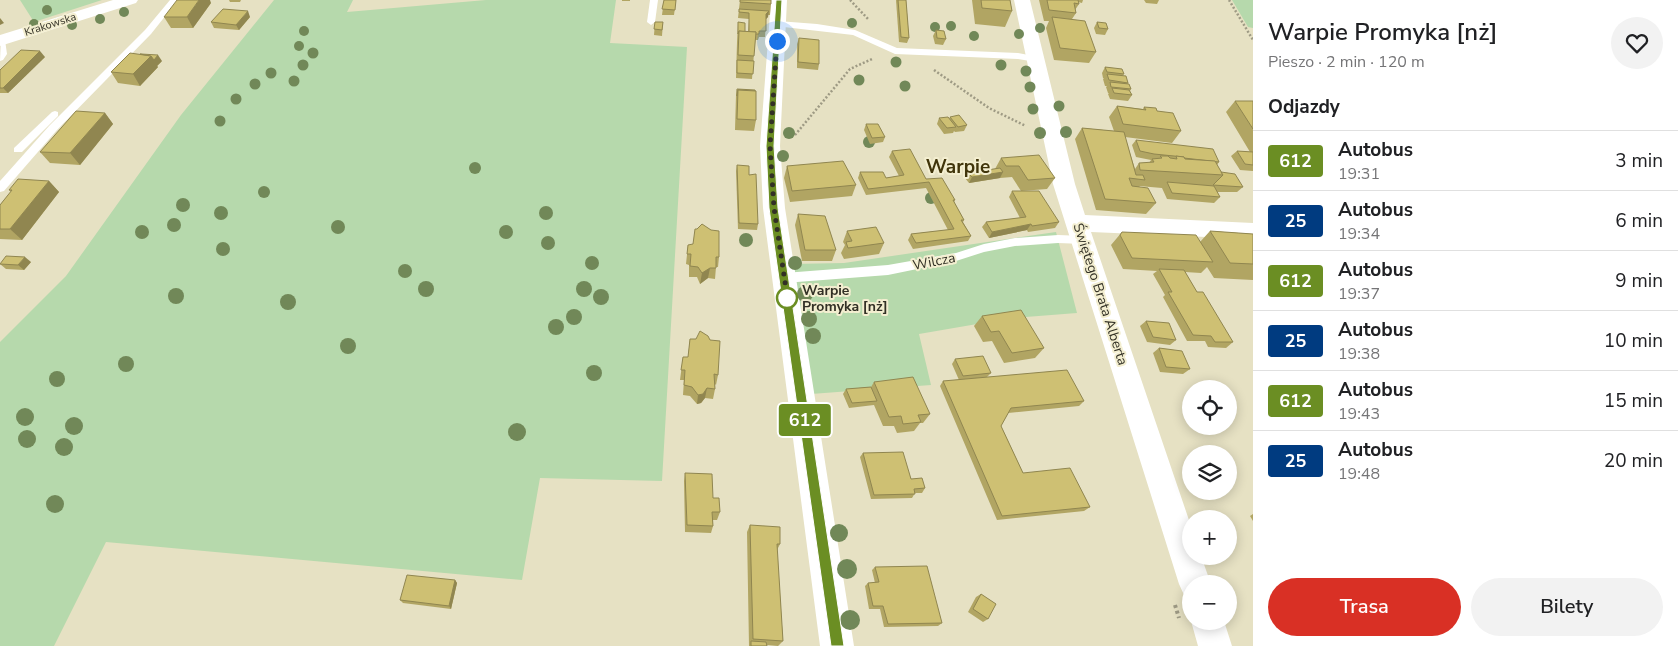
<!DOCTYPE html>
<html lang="pl">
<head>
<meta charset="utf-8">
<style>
	:root { --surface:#fff; --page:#f2f2f2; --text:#202124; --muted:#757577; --line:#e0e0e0; --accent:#d93025 }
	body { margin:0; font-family:"Nunito Sans",sans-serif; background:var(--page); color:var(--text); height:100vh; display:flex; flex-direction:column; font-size:19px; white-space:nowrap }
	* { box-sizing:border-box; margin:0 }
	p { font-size:16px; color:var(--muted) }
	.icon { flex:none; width:28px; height:28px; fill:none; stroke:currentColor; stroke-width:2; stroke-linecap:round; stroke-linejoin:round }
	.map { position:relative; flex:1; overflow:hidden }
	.drawer { display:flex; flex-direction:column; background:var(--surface); width:425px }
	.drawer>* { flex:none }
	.badge { padding:0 10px; border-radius:4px; font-size:18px; line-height:32px }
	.controls { position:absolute; left:1182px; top:380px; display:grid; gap:10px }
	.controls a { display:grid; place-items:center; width:55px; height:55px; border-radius:50%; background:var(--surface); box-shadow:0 2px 12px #0003; font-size:25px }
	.you { position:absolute; width:25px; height:25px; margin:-12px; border:4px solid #fff; border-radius:50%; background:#1a73e8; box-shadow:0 0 0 8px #1a73e833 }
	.map>.badge { position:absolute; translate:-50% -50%; box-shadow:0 0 0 2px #fff }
	h2 { padding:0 15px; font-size:19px; line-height:45px }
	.round { display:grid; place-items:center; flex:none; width:52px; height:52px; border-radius:26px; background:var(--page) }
	.overview { display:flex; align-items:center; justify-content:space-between; height:85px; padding:0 15px }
	h1 { font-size:24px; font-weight:600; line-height:38px }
	.cta { display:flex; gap:10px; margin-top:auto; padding:10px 15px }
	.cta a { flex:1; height:58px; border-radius:30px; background:var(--accent); color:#fff; font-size:20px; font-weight:600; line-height:58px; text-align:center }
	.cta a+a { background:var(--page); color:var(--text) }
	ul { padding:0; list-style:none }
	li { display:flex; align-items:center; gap:15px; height:60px; padding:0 15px; border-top:1px solid var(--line) }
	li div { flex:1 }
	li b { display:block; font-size:19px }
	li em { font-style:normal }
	li .badge { min-width:55px; font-weight:700; text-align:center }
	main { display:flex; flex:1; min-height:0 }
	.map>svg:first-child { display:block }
	.green { fill:#b6d9ac }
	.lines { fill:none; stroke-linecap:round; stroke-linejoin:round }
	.path-far1 { stroke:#9e9a84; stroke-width:2.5; stroke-dasharray:2 2; stroke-linecap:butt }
	.path { stroke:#9e9a84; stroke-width:4; stroke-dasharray:3 3; stroke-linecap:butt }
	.service { fill:#fff; fill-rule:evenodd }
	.minor { fill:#fff; fill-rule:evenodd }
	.tree { fill:#718858 }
	.wall { fill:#b1a563 }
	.shaded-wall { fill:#908650 }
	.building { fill:#cec073; stroke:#908650 }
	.line { fill:#6b8e23; stroke:#fff }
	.walk { stroke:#323025; stroke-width:5; stroke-dasharray:0 9 }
	.stop-dot { fill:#fff; stroke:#6b8e23; stroke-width:2.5 }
	.labels { text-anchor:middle; stroke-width:4; stroke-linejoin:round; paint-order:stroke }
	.far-street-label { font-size:11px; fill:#323025; stroke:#f3eed0 }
	.street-label { font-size:14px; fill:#323025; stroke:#f3eed0 }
	.stop-label { font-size:14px; font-weight:bold; fill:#323025; stroke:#f3eed0; text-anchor:start }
	.district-label { font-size:19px; font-weight:bold; fill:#41350b; stroke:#f3eed0 }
</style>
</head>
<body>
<main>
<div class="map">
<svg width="1253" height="646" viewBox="0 0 1253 646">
	<rect width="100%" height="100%" fill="#e6e1c3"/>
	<!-- green -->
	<g class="green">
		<polygon points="20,0 102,0 34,22"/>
		<polygon points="274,0 353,0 347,12 486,0 616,0 610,43 687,47 662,481 540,478 522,580 106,542 54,646 0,646 0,342 66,276 181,115"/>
		<polygon points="1232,0 1253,0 1253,28 1248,27"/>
		<polygon points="1056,232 1077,313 1012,318 919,334 931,385 811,394 791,264 844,263"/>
	</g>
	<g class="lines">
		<!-- path-far1 -->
		<g class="path-far1">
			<polyline points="850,0 869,20"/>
			<polyline points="1229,0 1253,40"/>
			<polyline points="934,70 989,108 1026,126"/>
			<polyline points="795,135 850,69 872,59"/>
		</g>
		<!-- path -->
		<g class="path">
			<polyline points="1229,602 1232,610"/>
			<polyline points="1175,605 1179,618"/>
		</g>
		<!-- service -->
		<g class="service">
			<polygon points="170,0 178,0 151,34 57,130 4,191 0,192 0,181 49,126 145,30"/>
			<polygon points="650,0 658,0 655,22 651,25 647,22"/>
			<polygon points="778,21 817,24 855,30 897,48 1018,53 1039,57 1041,59 1036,62 1018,59 895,54 853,35 775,26 774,24"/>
			<polygon points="1,37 5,40 7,54 3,60 0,61"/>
			<polygon points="55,111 58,112 58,116 22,152 14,152 14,148 52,112"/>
			<polygon points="1058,235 1083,236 1089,240 1083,244 1058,243 1015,246 984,252 956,261 888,275 784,283 780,281 778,278 780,275 784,273 888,265 956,253 984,244 1015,238"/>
		</g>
		<!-- minor -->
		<g class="minor">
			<polygon points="113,0 138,0 136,3 0,46 0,35"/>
			<polygon points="771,0 787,0 780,146 785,208 854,646 820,646 763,208 760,146"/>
			<polygon points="1014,0 1030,0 1075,184 1085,215 1253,223 1253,239 1091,232 1191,526 1191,556 1201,556 1211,584 1191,584 1191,598 1184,595 1179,584 1053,184"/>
			<polygon points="1191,619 1191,621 1224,621 1232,646 1198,646 1191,621"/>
		</g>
	</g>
	<!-- trees -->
	<g class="tree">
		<circle cx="47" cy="10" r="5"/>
		<circle cx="124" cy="12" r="5"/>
		<circle cx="100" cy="19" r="5"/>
		<circle cx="852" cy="23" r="5"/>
		<circle cx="34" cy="24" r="5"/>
		<circle cx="72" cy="25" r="5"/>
		<circle cx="951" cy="26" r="5"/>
		<circle cx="935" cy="27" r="5"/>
		<circle cx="1040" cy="28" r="5"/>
		<circle cx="304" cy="31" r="5"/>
		<circle cx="1019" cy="34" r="5"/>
		<circle cx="974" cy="36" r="5"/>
		<circle cx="299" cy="46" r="5"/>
		<circle cx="313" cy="53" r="5.5"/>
		<circle cx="896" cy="62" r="5.5"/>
		<circle cx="303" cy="65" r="5.5"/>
		<circle cx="1001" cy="65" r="5.5"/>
		<circle cx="1026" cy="71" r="5.5"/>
		<circle cx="271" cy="73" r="5.5"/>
		<circle cx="859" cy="80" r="5.5"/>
		<circle cx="294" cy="81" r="5.5"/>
		<circle cx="255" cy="84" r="5.5"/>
		<circle cx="905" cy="86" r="5.5"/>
		<circle cx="1030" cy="87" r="5.5"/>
		<circle cx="236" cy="99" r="5.5"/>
		<circle cx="1059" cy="106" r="5.5"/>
		<circle cx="1033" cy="109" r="5.5"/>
		<circle cx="220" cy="121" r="5.5"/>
		<circle cx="1066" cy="132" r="6"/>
		<circle cx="789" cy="133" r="6"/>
		<circle cx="1040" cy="133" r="6"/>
		<circle cx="869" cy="142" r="6"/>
		<circle cx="783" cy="156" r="6"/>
		<circle cx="475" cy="168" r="6"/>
		<circle cx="264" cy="192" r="6"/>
		<circle cx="931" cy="198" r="6"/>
		<circle cx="183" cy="205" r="7"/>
		<circle cx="221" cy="213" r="7"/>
		<circle cx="546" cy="213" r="7"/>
		<circle cx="174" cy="225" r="7"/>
		<circle cx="338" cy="227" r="7"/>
		<circle cx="142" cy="232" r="7"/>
		<circle cx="506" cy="232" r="7"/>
		<circle cx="746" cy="240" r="7"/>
		<circle cx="548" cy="243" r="7"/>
		<circle cx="223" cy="249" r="7"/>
		<circle cx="592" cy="263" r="7"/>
		<circle cx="795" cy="263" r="7"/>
		<circle cx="405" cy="271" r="7"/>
		<circle cx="426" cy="289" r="8"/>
		<circle cx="584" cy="289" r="8"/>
		<circle cx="805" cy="294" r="8"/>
		<circle cx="176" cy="296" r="8"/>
		<circle cx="601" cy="297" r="8"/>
		<circle cx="288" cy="302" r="8"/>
		<circle cx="574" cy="317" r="8"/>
		<circle cx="809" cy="319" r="8"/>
		<circle cx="556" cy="327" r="8"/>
		<circle cx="813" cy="336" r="8"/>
		<circle cx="348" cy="346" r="8"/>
		<circle cx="126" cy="364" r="8"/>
		<circle cx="594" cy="373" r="8"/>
		<circle cx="57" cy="379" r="8"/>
		<circle cx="25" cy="417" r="9"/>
		<circle cx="74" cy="426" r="9"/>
		<circle cx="517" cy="432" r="9"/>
		<circle cx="27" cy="439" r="9"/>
		<circle cx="64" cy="447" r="9"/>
		<circle cx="55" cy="504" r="9"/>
		<circle cx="839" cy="533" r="9"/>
		<circle cx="847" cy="569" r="10"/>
		<circle cx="850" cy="620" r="10"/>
	</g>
	<!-- wall -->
	<g class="wall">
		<polygon points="229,0 241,0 240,2 230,2"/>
		<rect x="622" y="0" width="8" height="1"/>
		<polygon points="664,0 676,0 674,15 662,15"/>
		<polygon points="740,0 771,4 770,15 768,15 768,17 766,19 765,37 759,37 758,40 755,40 752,79 736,78 737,42 738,22 745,32 748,32 749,19 738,18"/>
		<polygon points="896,0 906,0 909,38 907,43 899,42"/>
		<polygon points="972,0 1010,0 1012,11 1005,27 975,24"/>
		<polygon points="1039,0 1083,0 1082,3 1078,2 1079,4 1075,10 1076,13 1072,19 1096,52 1089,63 1054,60 1046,28 1049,21 1044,21"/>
		<polygon points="1144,0 1159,0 1157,4 1146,3"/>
		<polygon points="211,3 193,28 171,28 164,17"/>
		<polygon points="250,17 239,30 214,28 211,22"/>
		<polygon points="655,22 663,22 662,36 654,35"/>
		<polygon points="1097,22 1108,29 1105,35 1096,34 1094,28"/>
		<polygon points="936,30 946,39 943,45 935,44 933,36"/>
		<polygon points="799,38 819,64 818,70 797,68 797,44"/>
		<polygon points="45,57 8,93 0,93 0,70"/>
		<polygon points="162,61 157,66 158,67 140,86 118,83 111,72"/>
		<polygon points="1105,67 1124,74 1122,76 1128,83 1127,84 1131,89 1130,91 1132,95 1128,101 1110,99 1108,94 1109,93 1108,93 1106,87 1107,86 1105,86 1103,79 1104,78 1103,78 1102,73"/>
		<polygon points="737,89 756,120 754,131 735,130 736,95"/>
		<polygon points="1235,101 1253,101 1253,171 1240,170 1231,156 1237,151 1250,152 1226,112"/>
		<polygon points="1117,106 1143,109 1144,107 1157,111 1181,131 1172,143 1125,137 1135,169 1139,163 1149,163 1151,160 1136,157 1132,145 1136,140 1219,162 1217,165 1221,172 1243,187 1237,192 1217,192 1220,197 1214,203 1167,199 1162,188 1139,186 1156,203 1146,214 1096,210 1075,139 1082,128 1114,131 1109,117"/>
		<polygon points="105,113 113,124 80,165 50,163 40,152"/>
		<polygon points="950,117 967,125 964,131 955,132 954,131 953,133 944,134 937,124 939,118 949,119"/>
		<polygon points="866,124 885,137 883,142 870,144 864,130"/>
		<polygon points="892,151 926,179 955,200 954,202 964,220 963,222 971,236 968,241 913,249 908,240 911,234 948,230 926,188 866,195 858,178 860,172 886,178 899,176 889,157"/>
		<polygon points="1001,158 1055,178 1047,189 1021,191 1012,177 1000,178 969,183 965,178 968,173 995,169"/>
		<polygon points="737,165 749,175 758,224 757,230 738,229 736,171"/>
		<polygon points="787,166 856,185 852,196 790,202 784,178"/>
		<polygon points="49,181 59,192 22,240 0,239 0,205 11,192 9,190"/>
		<polygon points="1012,191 1059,222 1055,228 1028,232 1027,230 989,238 982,227 986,222 1020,218 1009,197"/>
		<polygon points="798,214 836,250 832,261 802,261 795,225"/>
		<polygon points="847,231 884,243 879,254 844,259 841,253 845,245 843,242"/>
		<polygon points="1210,231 1253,234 1253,280 1214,278 1207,267 1201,273 1185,272 1197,292 1233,342 1226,348 1208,347 1205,341 1187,341 1163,297 1165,295 1153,274 1157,271 1123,269 1111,245 1122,232 1200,242"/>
		<polygon points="688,245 719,257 718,267 716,267 715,279 708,278 700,284 697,277 689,277 689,265 686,264"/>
		<polygon points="31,262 24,270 6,269 0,264"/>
		<polygon points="982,316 1044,348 1035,358 1004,363 992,341 983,342 974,326"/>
		<polygon points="1146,321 1176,340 1170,345 1147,342 1140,326"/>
		<polygon points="690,339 718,375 716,385 715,384 715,389 713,399 705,398 701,403 697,404 690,396 683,395 684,380 680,380 683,357 688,357"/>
		<polygon points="1159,348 1190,369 1183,374 1160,372 1153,353"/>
		<polygon points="955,359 991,373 987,377 1084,401 1079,406 1008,413 1001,426 1023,473 1090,507 1084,511 997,520 940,386 943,381 959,380 952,364"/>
		<polygon points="874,382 930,414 923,423 920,423 914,431 897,433 894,426 883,426 874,405 849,408 843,394 846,389 871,387"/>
		<polygon points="863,453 911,479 925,488 922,493 915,493 912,498 871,499 860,457"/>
		<polygon points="685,473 713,498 720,512 717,520 713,520 713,526 711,533 685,532 684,481"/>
		<polygon points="1253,514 1253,521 1250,516"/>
		<polygon points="750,525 780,544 777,550 783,641 778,646 767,645 767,646 749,646 747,532"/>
		<polygon points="875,567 942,623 938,626 884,627 880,609 869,609 865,586 868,583 875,583 872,570"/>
		<polygon points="455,580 457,583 451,609 403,603 400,600"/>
		<polygon points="981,594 988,619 983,622 968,612 976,597"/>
	</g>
	<!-- shaded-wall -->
	<g class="shaded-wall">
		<polygon points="199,0 210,0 211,3 193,28 187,17"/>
		<polygon points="248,11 250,17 239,30 236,25"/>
		<polygon points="769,11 768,17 765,20 766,14"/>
		<polygon points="0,18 4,23 0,25"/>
		<polygon points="40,51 45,57 8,93 3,88"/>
		<polygon points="158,55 162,61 157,66 158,67 140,86 133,74 151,56"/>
		<polygon points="105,113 113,124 80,165 70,153"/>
		<polygon points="1003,172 1000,178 969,183 972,177"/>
		<polygon points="49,181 59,192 22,240 10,229"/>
		<polygon points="1031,224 1027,230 989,238 992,232"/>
		<polygon points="25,257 31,262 24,270 18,265"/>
		<polygon points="710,268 708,278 700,284 702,273"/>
		<polygon points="707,388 705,398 701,403 697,404 698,395"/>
		<polygon points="455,580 457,583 451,609 449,606"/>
	</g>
	<!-- building -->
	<g class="building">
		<polygon points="177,0 199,0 187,17 164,17"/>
		<polygon points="664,0 676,0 675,10 662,9"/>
		<polygon points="740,0 771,0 771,4 740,2"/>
		<polygon points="898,0 906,0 909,38 901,37"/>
		<polygon points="981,0 1010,0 1012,11 982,8"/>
		<polygon points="1047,0 1078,0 1079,4 1074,3 1076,13 1049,10"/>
		<polygon points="223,9 248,11 236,25 211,22"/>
		<polygon points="739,9 769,11 766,14 766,31 759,31 759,34 755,34 756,32 749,32 749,13 739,12"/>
		<polygon points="1052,17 1085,21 1096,52 1060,48"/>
		<polygon points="655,22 663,22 662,30 654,29"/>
		<polygon points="738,22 745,23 745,32 739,31 738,34"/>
		<polygon points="1097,22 1106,23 1108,29 1099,28"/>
		<polygon points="936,30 944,31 946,39 937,38"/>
		<polygon points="739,31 756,32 754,56 738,55"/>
		<polygon points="799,38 819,40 819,64 798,62"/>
		<polygon points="21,50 40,51 3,88 0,88 0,70"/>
		<polygon points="130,53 151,56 133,74 111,72"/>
		<polygon points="140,54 141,54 158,55 154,60 151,56"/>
		<polygon points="737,60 754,61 753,74 737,73"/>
		<polygon points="1105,67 1122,69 1124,74 1107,72"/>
		<polygon points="1107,74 1126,76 1128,83 1109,80"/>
		<polygon points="1110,82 1129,84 1131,89 1111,87"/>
		<polygon points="1112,88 1129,90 1132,95 1114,93"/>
		<polygon points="737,89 755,90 755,91 738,90 737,96"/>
		<polygon points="738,90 756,91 756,120 737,119"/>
		<polygon points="1235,101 1253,101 1253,129"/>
		<polygon points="1117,106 1146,110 1144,107 1156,108 1157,111 1173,113 1181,131 1123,124"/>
		<polygon points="76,111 105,113 70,153 40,152"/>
		<polygon points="959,115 967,125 958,127 950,117"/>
		<polygon points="948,117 956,127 947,128 939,118"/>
		<polygon points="866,124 878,124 885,137 872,138"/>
		<polygon points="1082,128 1124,132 1136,175 1143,175 1145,180 1129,178 1132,186 1148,188 1156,203 1105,199"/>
		<polygon points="1136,140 1213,149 1219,162 1184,158 1184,157 1154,154 1140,151"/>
		<polygon points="910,149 926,179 942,178 955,200 953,200 964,220 961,220 971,236 916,243 911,234 954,229 929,182 868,189 860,172 883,172 886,178 904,175 892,151"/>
		<polygon points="1237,151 1253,152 1253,165 1245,164"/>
		<polygon points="1039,155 1055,178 1028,180 1019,166 1006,166 1001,158"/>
		<polygon points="1160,156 1168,156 1170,158 1177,159 1176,156 1184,157 1185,159 1215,161 1223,175 1140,170 1139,163 1154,162 1152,159 1162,158"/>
		<polygon points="843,161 856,185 792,191 787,166"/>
		<polygon points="737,165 749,166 749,175 756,174 758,224 739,223"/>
		<polygon points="1000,168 1003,172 972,177 968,173"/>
		<polygon points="1221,172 1235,174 1243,187 1213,185 1223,175"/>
		<polygon points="18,179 49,181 10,229 0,229 0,205 12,190 9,190"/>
		<polygon points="1167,182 1214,186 1220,197 1172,193"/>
		<polygon points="1012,191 1039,191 1059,222 1032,226 1031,224 992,232 986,222 1026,217"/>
		<polygon points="798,214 825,216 836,250 805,250"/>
		<polygon points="702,224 711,230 719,231 719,257 716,257 716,268 710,268 702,273 698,267 690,266 691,254 687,254 688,245 693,244 695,229 697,229"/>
		<polygon points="876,227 884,243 848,248 846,242 852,241 847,231"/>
		<polygon points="1210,231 1253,234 1253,264 1230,263"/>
		<polygon points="1122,232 1196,235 1213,262 1132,258 1120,235"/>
		<polygon points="6,256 25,257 18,265 0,264"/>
		<polygon points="1159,269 1184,270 1197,292 1203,292 1233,342 1215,342 1211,336 1193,335 1168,292 1172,292"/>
		<polygon points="1021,310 1044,348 1012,353 999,331 991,332 982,316"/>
		<polygon points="1146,321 1169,323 1176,340 1153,337"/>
		<polygon points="700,331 708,336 710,340 720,341 718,375 714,374 715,389 707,388 703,394 698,395 692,387 684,385 685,370 681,370 683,357 688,357 690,339 696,339"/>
		<polygon points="1159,348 1182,351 1190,369 1166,367"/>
		<polygon points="983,356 991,373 963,376 955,359"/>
		<polygon points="1067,370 1084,401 1011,408 1001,426 1023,473 1070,468 1090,507 1002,516 943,381"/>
		<polygon points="913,377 930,414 918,415 921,422 903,424 901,416 889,417 874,382"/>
		<polygon points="871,387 877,401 852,403 846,389"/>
		<polygon points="903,452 911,479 922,478 925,488 914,489 915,494 874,495 863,453"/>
		<polygon points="685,473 712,474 713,498 719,498 720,512 712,512 713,526 687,525"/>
		<polygon points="750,525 780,527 780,544 777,544 783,641 753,639"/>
		<polygon points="927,566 942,623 888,624 883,606 873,606 868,583 879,582 875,567"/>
		<polygon points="407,575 455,580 449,606 400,600"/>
		<polygon points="981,594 996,604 988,619 973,609"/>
		<polygon points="751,641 766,642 767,646 751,646"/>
	</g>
	<!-- line -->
	<polygon class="line" points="776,0 782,0 774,146 778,208 844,646 831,646 769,208 766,146"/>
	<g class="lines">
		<!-- walk -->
		<polyline class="walk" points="777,41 770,146 774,208 788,302 787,298"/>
	</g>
	<!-- markers -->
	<circle class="stop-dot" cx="787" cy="298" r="10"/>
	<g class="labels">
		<!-- far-street labels -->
		<g class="far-street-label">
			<text transform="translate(50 24) rotate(-18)" y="4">Krakowska</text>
		</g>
		<!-- street labels -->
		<g class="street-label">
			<text transform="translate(934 261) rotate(-11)" y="5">Wilcza</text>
			<text transform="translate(1101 294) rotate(72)" y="5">Świętego Brata Alberta</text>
		</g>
		<!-- stop labels -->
		<g class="stop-label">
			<text x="802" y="295">Warpie<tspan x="802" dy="16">Promyka [nż]</tspan></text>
		</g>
		<!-- district labels -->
		<g class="district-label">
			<text x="958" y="173">Warpie</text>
		</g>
	</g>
</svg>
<div class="controls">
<a><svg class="icon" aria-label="locate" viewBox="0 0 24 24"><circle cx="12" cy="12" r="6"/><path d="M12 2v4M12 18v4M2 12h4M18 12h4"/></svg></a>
<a><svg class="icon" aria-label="layers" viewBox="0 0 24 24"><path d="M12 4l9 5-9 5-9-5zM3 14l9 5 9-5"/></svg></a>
<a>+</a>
<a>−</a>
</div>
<div class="you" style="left:777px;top:41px"></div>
<b class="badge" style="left:805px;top:420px;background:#6b8e23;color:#fff">612</b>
</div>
<section class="drawer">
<div class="overview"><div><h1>Warpie Promyka [nż]</h1><p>Pieszo · 2 min · 120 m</p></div><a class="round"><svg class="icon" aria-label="heart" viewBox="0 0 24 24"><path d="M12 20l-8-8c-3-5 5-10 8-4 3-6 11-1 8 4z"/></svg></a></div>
<h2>Odjazdy</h2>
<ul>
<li><span class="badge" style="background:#6b8e23;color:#fff">612</span><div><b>Autobus</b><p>19:31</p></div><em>3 min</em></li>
<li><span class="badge" style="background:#003b80;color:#fff">25</span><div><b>Autobus</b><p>19:34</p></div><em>6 min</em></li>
<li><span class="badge" style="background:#6b8e23;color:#fff">612</span><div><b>Autobus</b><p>19:37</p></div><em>9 min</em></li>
<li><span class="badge" style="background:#003b80;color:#fff">25</span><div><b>Autobus</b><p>19:38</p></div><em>10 min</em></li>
<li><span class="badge" style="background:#6b8e23;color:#fff">612</span><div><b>Autobus</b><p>19:43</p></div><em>15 min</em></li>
<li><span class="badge" style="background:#003b80;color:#fff">25</span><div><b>Autobus</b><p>19:48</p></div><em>20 min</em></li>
</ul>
<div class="cta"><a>Trasa</a><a>Bilety</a></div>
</section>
</main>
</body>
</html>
